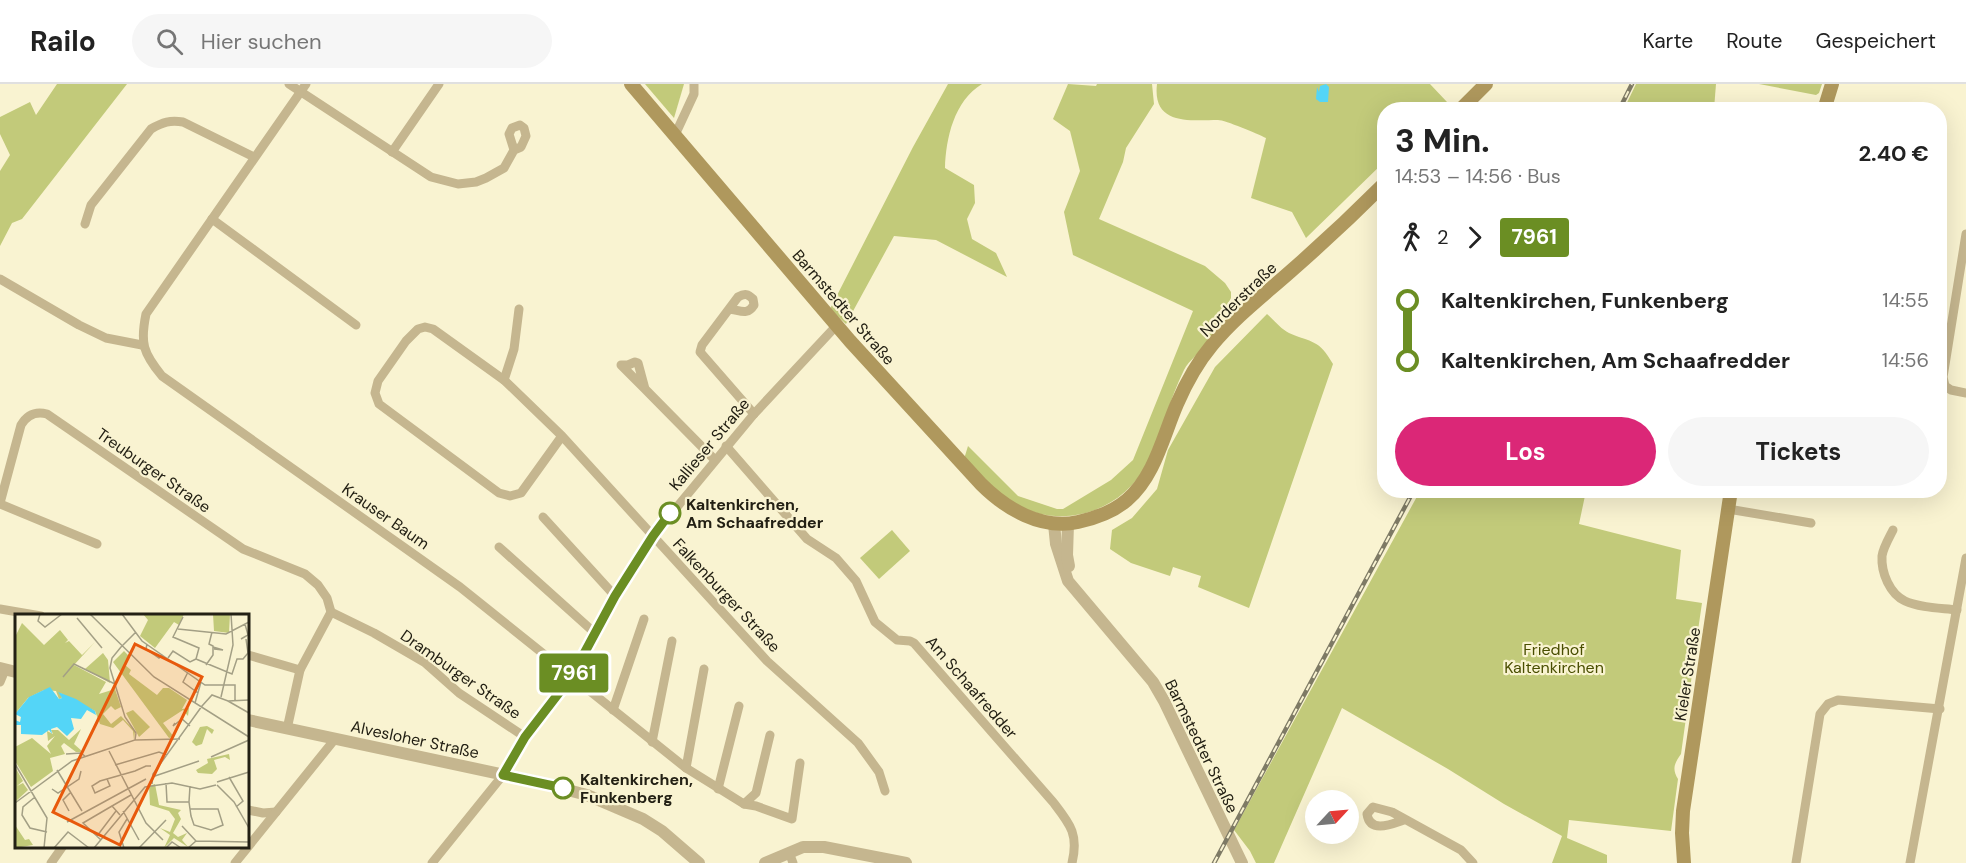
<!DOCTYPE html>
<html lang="de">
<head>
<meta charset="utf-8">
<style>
	:root { --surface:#fff; --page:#f6f6f6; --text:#222; --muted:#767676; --line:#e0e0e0; --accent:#db2777 }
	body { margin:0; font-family:"DM Sans",sans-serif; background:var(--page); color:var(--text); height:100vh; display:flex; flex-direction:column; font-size:22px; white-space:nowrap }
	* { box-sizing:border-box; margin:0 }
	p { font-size:20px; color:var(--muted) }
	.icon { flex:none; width:33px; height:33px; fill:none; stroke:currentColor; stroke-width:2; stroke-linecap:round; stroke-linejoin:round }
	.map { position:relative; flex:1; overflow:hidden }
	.panel { position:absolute; left:1377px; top:18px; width:570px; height:396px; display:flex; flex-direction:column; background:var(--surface); border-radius:24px; box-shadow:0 6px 24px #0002 }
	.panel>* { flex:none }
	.badge { padding:0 12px; border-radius:4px; font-size:21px; line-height:39px }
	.needle { width:39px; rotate:64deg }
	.tools { position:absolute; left:1305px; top:706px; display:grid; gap:12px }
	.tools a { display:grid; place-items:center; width:54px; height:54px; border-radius:50%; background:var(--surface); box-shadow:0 6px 24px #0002; font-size:30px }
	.map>.badge { position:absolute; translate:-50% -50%; box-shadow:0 0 0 3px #fff }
	.legs { display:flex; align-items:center; gap:9px; height:66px; padding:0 18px; font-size:20px }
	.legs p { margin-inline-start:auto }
	.overview { display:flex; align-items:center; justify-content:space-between; height:102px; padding:0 18px }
	h1 { font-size:33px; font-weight:700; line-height:45px }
	.cta { display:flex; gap:12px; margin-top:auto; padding:12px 18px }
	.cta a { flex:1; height:69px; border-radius:36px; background:var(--accent); color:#fff; font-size:24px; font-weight:700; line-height:69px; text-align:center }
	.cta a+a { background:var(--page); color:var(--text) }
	ul { padding:0 18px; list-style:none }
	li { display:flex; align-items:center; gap:21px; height:60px; font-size:22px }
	li i { display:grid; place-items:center; width:9px; height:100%; margin:0 8px; background:currentColor }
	li i::after { content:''; width:15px; height:15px; margin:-8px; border:4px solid; border-radius:50%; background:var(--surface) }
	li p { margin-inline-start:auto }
	li:first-child i { background:linear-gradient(#0000 50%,currentColor 0) }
	li:last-child i { background:linear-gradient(currentColor 50%,#0000 0) }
	header { display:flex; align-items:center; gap:36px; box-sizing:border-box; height:84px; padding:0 30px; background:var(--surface); border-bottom:2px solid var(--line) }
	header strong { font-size:28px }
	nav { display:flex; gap:33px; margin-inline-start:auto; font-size:21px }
	.search { width:420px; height:54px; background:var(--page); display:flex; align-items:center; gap:15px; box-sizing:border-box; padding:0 21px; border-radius:33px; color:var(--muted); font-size:22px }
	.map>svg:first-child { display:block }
	.green { fill:#c2ca7a }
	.water { fill:#54d5f7 }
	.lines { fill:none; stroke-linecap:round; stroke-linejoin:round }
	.minor { stroke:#c5b68f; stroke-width:9 }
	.tertiary { stroke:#c5b68f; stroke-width:12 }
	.secondary { stroke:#af985d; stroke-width:14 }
	.rail-casing { stroke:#7e7a65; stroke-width:4.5 }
	.rail { stroke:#f9f3d1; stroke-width:2; stroke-dasharray:7; stroke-linecap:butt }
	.line-1-casing { stroke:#fff; stroke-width:14 }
	.line-1 { stroke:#6b8e23; stroke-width:9 }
	.stop-1-dot { fill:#fff; stroke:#6b8e23; stroke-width:3 }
	.labels { text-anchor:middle; stroke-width:4.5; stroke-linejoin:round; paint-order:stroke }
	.street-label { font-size:16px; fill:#232014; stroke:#f9f3d1 }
	.stop-label { font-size:16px; font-weight:bold; fill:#232014; stroke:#f9f3d1; text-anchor:start }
	.park-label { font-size:16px; fill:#494e00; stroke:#f9f3d1 }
	.inset-road { fill:none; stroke:#a39f85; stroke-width:1.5 }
	.view { fill:#e8590c; fill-opacity:0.15; stroke:#e8590c; stroke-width:3 }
	.inset-edge { fill:none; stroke:#232014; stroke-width:3 }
</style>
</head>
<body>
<header>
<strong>Railo</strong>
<div class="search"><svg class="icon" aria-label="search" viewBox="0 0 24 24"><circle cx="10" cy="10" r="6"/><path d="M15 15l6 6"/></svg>Hier suchen</div>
<nav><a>Karte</a><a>Route</a><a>Gespeichert</a></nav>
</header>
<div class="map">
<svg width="1966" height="779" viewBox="0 0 1966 779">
	<rect width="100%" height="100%" fill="#f9f3d1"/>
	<!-- green -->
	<g class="green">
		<polygon points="57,0 127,0 22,135 12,139 0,162 0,87 10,71 0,50 0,33 30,18 36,31"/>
		<polygon points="645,0 684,0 674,34"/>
		<path d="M948,0H982C954,17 946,54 945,84L974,101L975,119L967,135L972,155L996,169L1007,193L936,156L894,152L846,240L830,225L913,63Z"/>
		<path d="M1068,0L1096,2L1097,0H1152L1154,20L1126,64L1123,78L1099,135L1205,182L1225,199L1231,208V214C1223,228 1217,245 1208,258C1201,268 1189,276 1184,286C1169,316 1162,350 1147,379C1124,426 1065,446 1019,422C997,411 981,392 964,375L968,362L1018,412L1057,425H1063L1111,396L1133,376L1193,227L1073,171L1064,128L1080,87L1070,47L1053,35Z"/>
		<path d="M1157,0H1430L1447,18L1439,25L1384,26V78L1306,154L1292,128L1251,114L1266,54C1258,50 1225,36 1218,36C1191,36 1152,42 1157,0Z"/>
		<polygon points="1636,0 1716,0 1714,25 1624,25"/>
		<polygon points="1759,0 1822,0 1819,9 1816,11"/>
		<path d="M1267,230C1274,236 1281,245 1289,249C1312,259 1319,255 1333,280L1249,524L1198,503L1201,492L1173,483L1170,492L1131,479L1110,465L1112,446L1132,434L1157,405L1168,366L1215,283Z"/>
		<path d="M1420,407H1586L1579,440L1681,466L1676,515L1702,519L1695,567L1690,569L1689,575L1693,583L1681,670C1674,680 1672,685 1678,695L1671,747L1569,736L1567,754L1607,771V779H1552L1562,752L1504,720L1448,685L1342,624L1274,779H1256L1250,767L1234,746Z"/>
		<polygon points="892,446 910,467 879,495 860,474"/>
	</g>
	<!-- water -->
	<polygon class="water" points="1326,0 1329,3 1328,18 1320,18 1316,15 1317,3 1319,8 1320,2"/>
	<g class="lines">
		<!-- minor -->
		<g class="minor">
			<polyline points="289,0 431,93 458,100 476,98 486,94 504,84 514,66 521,63 526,52 524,44 520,41 512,44 509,50 514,66"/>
			<path d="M306,0L146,230C140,259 143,269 162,292L460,503L686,684L744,720L756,722L792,735L800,679"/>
			<polyline points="675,51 694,10 694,0"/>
			<polyline points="392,68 439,0"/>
			<polyline points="212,135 356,241"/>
			<path d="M85,140L91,121L151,45C163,38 170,36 183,38L254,73"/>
			<polyline points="1966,150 1943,293 1945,302 1951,306 1966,309"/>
			<polyline points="0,195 79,241 106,254 142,261"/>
			<path d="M729,225C740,226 747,232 754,221L753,215C748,210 745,209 738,213L702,261L700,268L754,330"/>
			<polyline points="504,296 514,265 519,225"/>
			<polyline points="645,305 621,281 628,281 635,278 638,279 645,305 714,375"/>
			<polyline points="562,352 521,409 510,412 499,409 379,320 375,309 378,297 406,257 418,245 425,243 433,245 504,296 562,352 767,577 858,659 879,688 885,707"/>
			<path d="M726,362L807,455L836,474L856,497L875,538L897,556L910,557L914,559L1053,718C1070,740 1079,750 1072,779"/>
			<path d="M0,419L21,341C27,331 36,327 47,330L243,465L305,490L318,501L327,514L331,528"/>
			<polyline points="0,420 97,460"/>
			<polyline points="1728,425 1811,439"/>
			<polyline points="543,433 615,512"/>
			<path d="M1893,446C1889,454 1883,464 1882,472C1881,489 1890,510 1905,517C1920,524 1941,524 1957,526"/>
			<polyline points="499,463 596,550"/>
			<polyline points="0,525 41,532"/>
			<polyline points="248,571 300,586"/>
			<polyline points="0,598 5,586"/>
			<polyline points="613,626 644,535"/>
			<polyline points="287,645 300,586 331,528 374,549 424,578 459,609 525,653"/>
			<polyline points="652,658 672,557"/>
			<polyline points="686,684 704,585"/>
			<polyline points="718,705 739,622"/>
			<polyline points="744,720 756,709 770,651"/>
			<polyline points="248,726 263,729 276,728"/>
			<path d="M1404,736C1392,740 1370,750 1367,730L1373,723L1392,728L1461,766L1473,779"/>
			<polyline points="789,768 793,779"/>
			<polyline points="51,779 63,762"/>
			<polyline points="235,779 335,655"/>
			<polyline points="432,779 503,691 525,653 572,593 615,512 653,452 754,330 837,241"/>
			<polyline points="1796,779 1820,630 1828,620 1838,616 1940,625"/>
			<polyline points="1910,779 1966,474"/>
		</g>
		<!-- tertiary -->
		<g class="tertiary">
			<polyline points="1054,440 1056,460 1068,497 1153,598 1164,617 1242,779"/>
			<polyline points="1068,440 1067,471 1069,482"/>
			<polyline points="0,584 16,588"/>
			<polyline points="248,636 533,697 587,711 643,735 662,747 699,779"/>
			<polyline points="765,779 803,763 824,763 906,779"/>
		</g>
		<!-- secondary -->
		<g class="secondary">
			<path d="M631,0L850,257L981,400C1006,425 1041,446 1078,438C1096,434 1113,428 1127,416C1155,392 1163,352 1177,320C1186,299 1197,279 1212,261C1235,233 1264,211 1291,187C1323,159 1354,130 1384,100"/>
			<polyline points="1460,26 1486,0"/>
			<polyline points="1824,26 1832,0"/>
			<polyline points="1684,779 1682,749 1683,727 1731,406"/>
		</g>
		<!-- rail casing -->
		<g class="rail-casing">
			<g id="rail">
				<polyline points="1619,26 1632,0"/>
				<polyline points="1214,779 1414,406"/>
			</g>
		</g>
		<!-- rail -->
		<use href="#rail" class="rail"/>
	</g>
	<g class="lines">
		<!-- line-1 casing -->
		<g class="line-1-casing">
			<polyline id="line-1" points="563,704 503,691 525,653 572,592 615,512 653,452 670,429"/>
		</g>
		<!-- line-1 -->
		<use href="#line-1" class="line-1"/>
	</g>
	<!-- markers -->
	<g class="stop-1-dot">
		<circle cx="670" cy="429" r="10"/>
		<circle cx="563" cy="704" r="10"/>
	</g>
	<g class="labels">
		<!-- street labels -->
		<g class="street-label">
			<text transform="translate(1238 215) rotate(-44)" y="6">Norderstraße</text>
			<text transform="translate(844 223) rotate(49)" y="6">Barmstedter Straße</text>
			<text transform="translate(709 360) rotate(-50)" y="6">Kallieser Straße</text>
			<text transform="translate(154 386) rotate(35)" y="6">Treuburger Straße</text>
			<text transform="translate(386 432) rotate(35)" y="6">Krauser Baum</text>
			<text transform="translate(727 511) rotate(47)" y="6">Falkenburger Straße</text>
			<text transform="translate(461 590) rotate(35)" y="6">Dramburger Straße</text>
			<text transform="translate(1687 590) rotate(-81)" y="6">Kieler Straße</text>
			<text transform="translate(972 603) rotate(49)" y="6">Am Schaafredder</text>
			<text transform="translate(415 655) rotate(12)" y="6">Alvesloher Straße</text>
			<text transform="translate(1202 662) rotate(64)" y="6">Barmstedter Straße</text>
		</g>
		<!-- stop labels -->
		<g class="stop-label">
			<text x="686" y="426">Kaltenkirchen,<tspan x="686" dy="18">Am Schaafredder</tspan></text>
			<text x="580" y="701">Kaltenkirchen,<tspan x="580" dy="18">Funkenberg</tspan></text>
		</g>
		<!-- park labels -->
		<g class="park-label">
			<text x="1554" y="571">Friedhof<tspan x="1554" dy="18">Kaltenkirchen</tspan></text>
		</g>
	</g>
	<!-- overview -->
	<g transform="translate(15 530)">
		<rect width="234" height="234" fill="#f9f3d1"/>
		<path d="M128,0H169L164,11L159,8L140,34L125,22L133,6ZM198,0H215L214,19L199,17ZM7,9L29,31L45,16L53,26L50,29L54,27L67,41L80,28L59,51L91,68L84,80L100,75L106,93L100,96L96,92L88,100L96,110L106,102L120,117L119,126L118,117L108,106L98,114L85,110L80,97L45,79L47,84L44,85L41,77L29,76L13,84L0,100V23ZM109,37L115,43L110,51L116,56L114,60L142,81L148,74H154L172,86L167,95L174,94L173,102L168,96L148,109L159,123L154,124L98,48ZM88,39L93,46L95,69L70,55ZM118,96L135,113L124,123L111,99ZM192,112L199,116L197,120L192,115L187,130L181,132L177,128L185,113ZM66,115L59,130L68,138H61L49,129L46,132L50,140L35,144L38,157L16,173L0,147V133L17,124L36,140L32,132L40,122L33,127L32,117L38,120L36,116H43L54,126ZM214,140L215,146L210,143L199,146L202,155L197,160L183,159L181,156L193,149L192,145ZM0,153L8,167L2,172L8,169L13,176L0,188ZM140,170L144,191L166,196L163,199L166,205L158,219L163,223L172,219L167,226L173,233L159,224L149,234L155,221L145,214L155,218L160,205L154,197L135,191L134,172ZM0,211L10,226L14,225L18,231L0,234Z" fill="#c2ca7a"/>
		<path d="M35,73L44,85L47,84L43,78L61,85L80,97L81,101L72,96L66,105L56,104L59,115L52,122L42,113L36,115L37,120L34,116L27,121L6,120V111H1L0,106L5,108L6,103L0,100L14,83Z" fill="#54d5f7"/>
		<path class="inset-road" d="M25,0L23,7L30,13L47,0M75,0L139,63L234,123M107,0L127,27L190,71H220V87M168,3L158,23L184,34L181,45M62,4L87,34M163,15L211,20L234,8M226,25L233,21L230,10M132,30L131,35L144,44L148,41M106,33L121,18M198,33L208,36L199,35M153,44L158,37L175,48L181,45M181,45L217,60L222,45H228L233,39L231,25M191,51L198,41V32L194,30L197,18M173,58L168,68L183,79M48,63L59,50L100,70M206,83L218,31L216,0M213,87L234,99M180,89L186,68M187,92L197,81L213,87L234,86M160,109L158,112L167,105L175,112M120,126L165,125M94,137L131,209L148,226M51,140L66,139L71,143M196,143L234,126M0,150L32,204L29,234M100,151L144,138L152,141M42,156L67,197M137,163L184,147M214,163L228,187L221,193M92,165L95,172L80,179L77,172L85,167L120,157L131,152H136M202,168L234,158M151,169L152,188H174M137,170L138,160L187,92M202,171L219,188L234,214M175,172L174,188L176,202L179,211L196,216L208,211L203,195H175M37,175L43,179L64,165L66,157M20,183L8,193L7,201L15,214L32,218M0,189L57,147L120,126L121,119L110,103L95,54L97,44L106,33M54,197L48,186L55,179M108,197L124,226M105,201L97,192L116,181M52,208L131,165M167,212L181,227M82,222L101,197M86,226L68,209L97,192M39,234L53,218L74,234M79,234L130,173L157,169L185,175L201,171M109,234L104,218L112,205M124,234L151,206M151,234L157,228L166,234M173,234L181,227L234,228"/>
		<path class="view" d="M120,30L187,63L105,231L38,198Z"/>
		<rect width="234" height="234" class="inset-edge"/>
	</g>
</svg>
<div class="tools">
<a><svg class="needle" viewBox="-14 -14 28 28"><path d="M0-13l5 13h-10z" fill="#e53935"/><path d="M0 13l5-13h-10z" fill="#767676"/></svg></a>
</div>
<b class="badge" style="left:574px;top:589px;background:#6b8e23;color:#fff">7961</b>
<section class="panel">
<div class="overview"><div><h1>3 Min.</h1><p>14:53 – 14:56 · Bus</p></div><b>2.40 €</b></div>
<div class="legs"><svg class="icon" aria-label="walk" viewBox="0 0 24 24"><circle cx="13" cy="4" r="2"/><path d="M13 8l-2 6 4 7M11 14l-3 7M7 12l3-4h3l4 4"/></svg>2<svg class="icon" aria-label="forward" viewBox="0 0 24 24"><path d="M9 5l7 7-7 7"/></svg><b class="badge" style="background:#6b8e23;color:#fff">7961</b></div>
<ul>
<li><i style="color:#6b8e23"></i><b>Kaltenkirchen, Funkenberg</b><p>14:55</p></li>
<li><i style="color:#6b8e23"></i><b>Kaltenkirchen, Am Schaafredder</b><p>14:56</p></li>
</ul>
<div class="cta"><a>Los</a><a>Tickets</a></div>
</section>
</div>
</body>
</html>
